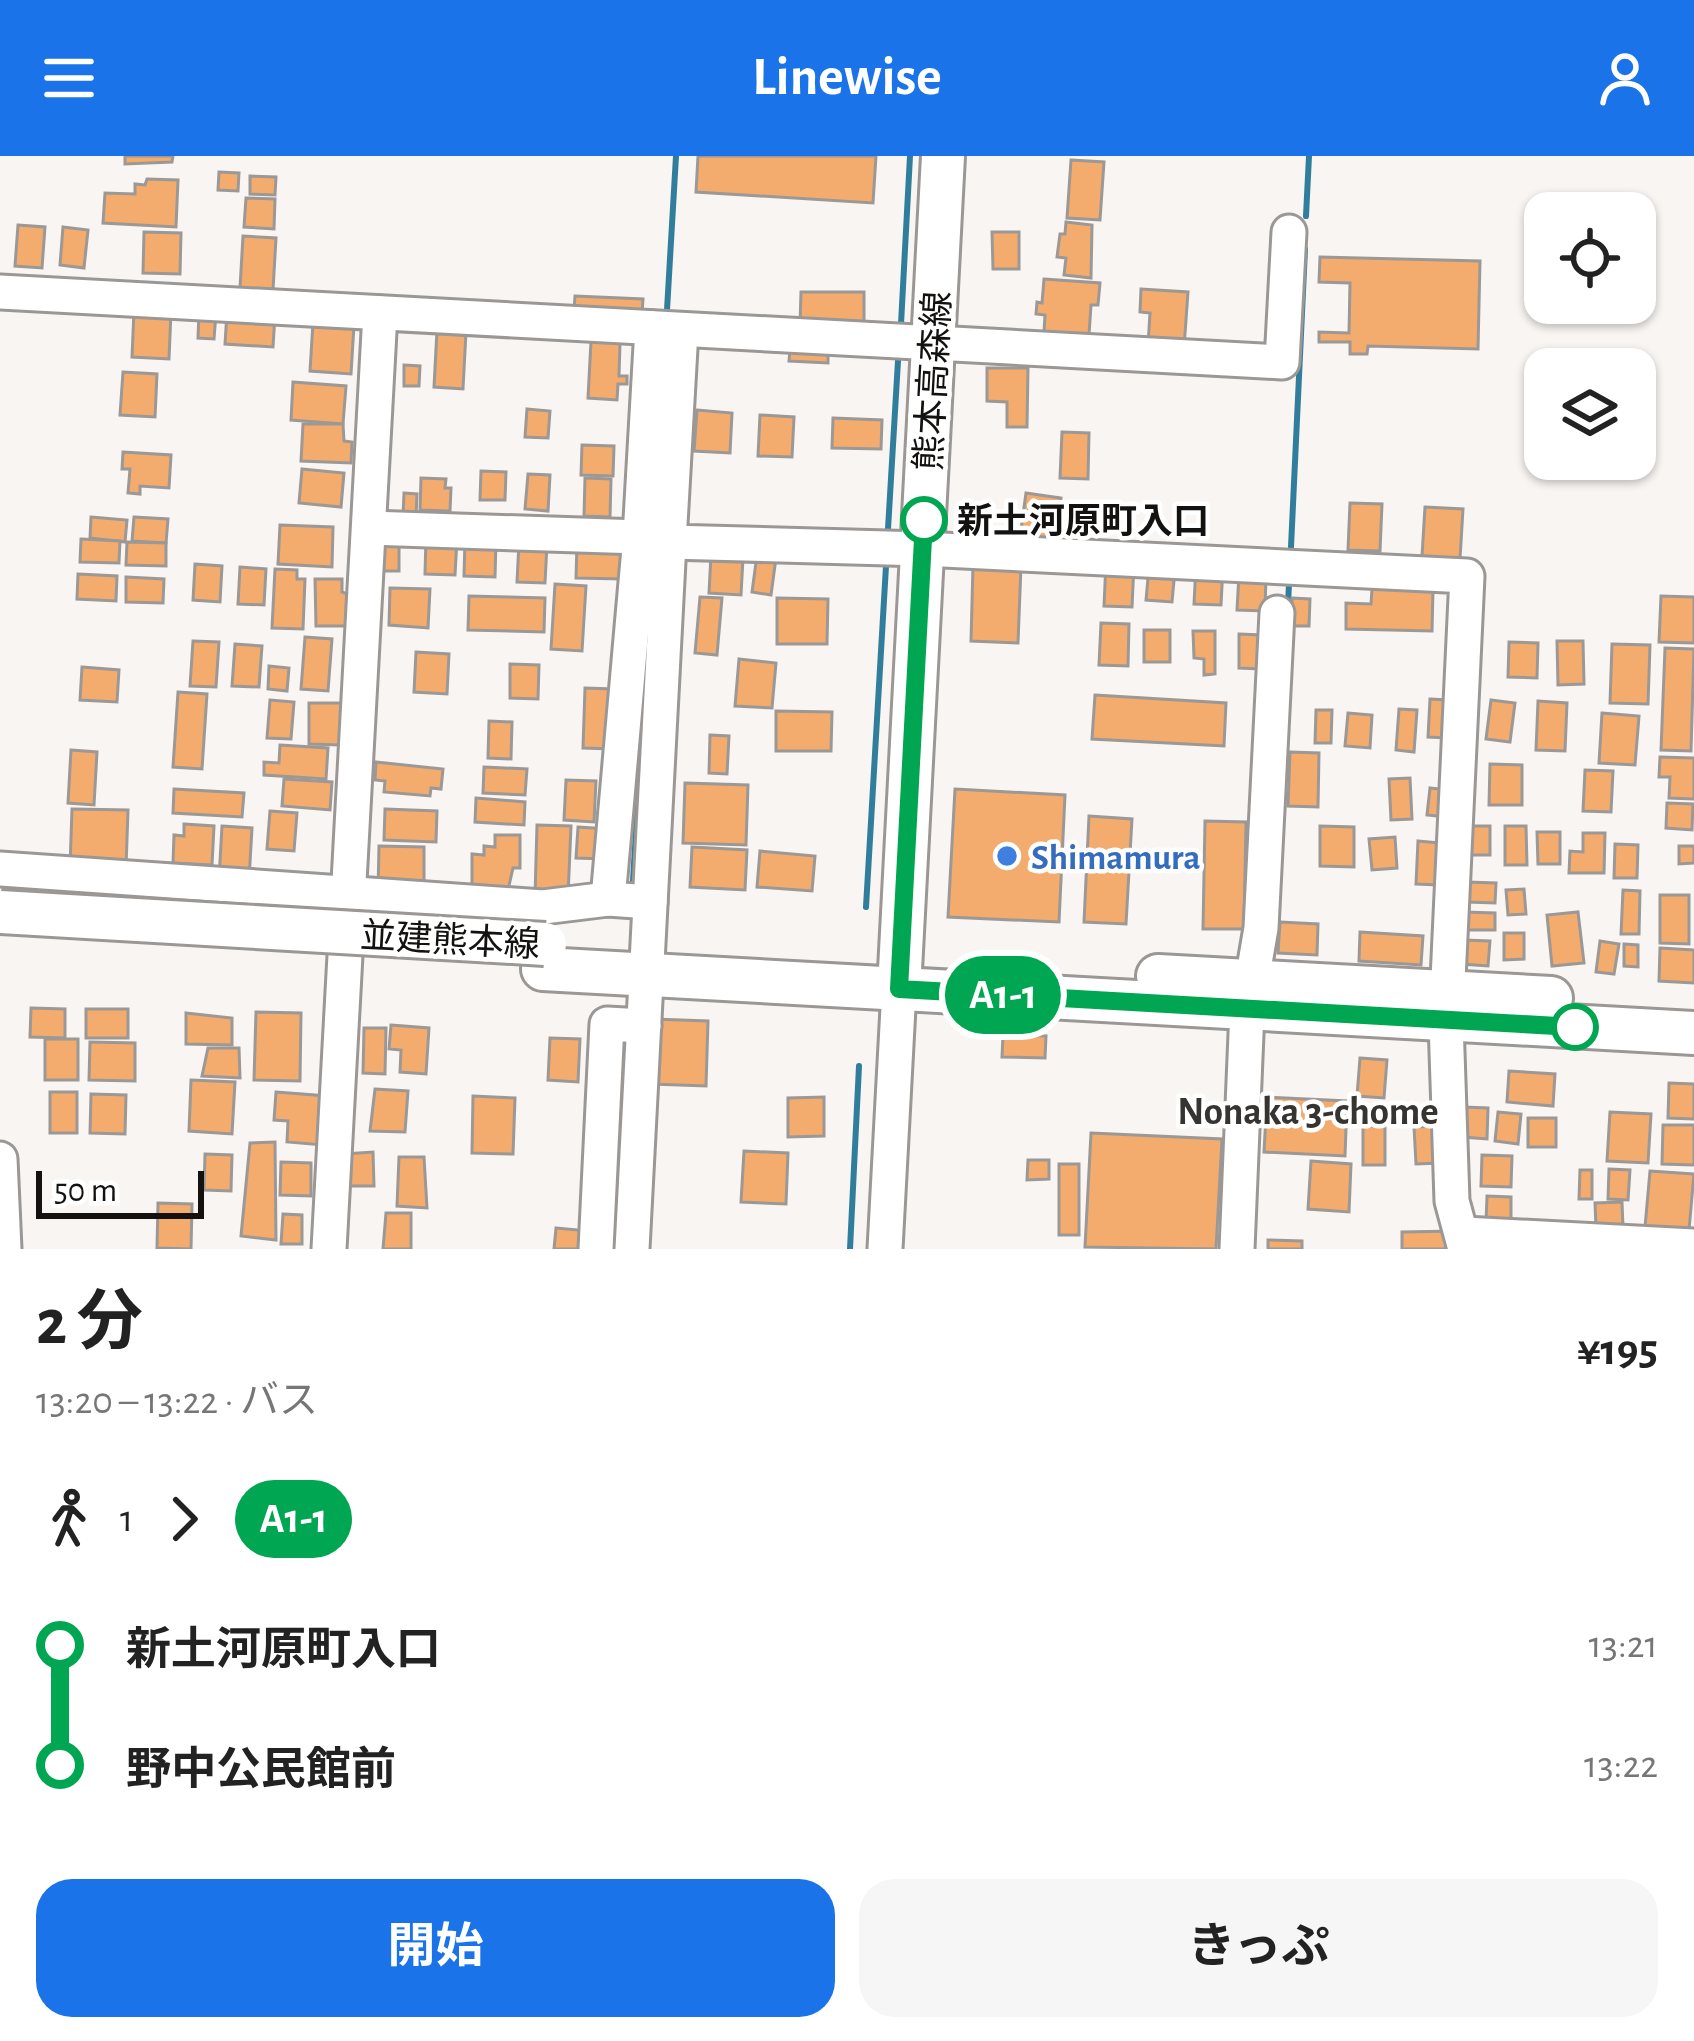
<!DOCTYPE html>
<html lang="ja">
<head>
<meta charset="utf-8">
<style>
	:root { --surface:#fff; --page:#f6f6f6; --text:#222; --muted:#767676; --accent:#1a73e8 }
	body { margin:0; font-family:"Alegreya Sans","Noto Sans JP",sans-serif; background:var(--page); color:var(--text); height:100vh; display:flex; flex-direction:column; font-size:45px; white-space:nowrap }
	* { box-sizing:border-box; margin:0 }
	p { font-size:39px; color:var(--muted) }
	.icon { flex:none; width:66px; height:66px; fill:none; stroke:currentColor; stroke-width:2; stroke-linecap:round; stroke-linejoin:round }
	.map { position:relative; height:1093px; overflow:hidden }
	.side { display:flex; flex-direction:column; background:var(--surface); flex:1 }
	.side>* { flex:none }
	.badge { padding:0 24px; border-radius:39px; font-size:42px; line-height:78px }
	.fabs { position:absolute; left:1524px; top:36px; display:grid; gap:24px }
	.fabs a { display:grid; place-items:center; width:132px; height:132px; border-radius:24px; background:var(--surface); box-shadow:0 3px 9px #0004; font-size:60px }
	.scale { position:absolute; left:36px; bottom:30px; width:168px; box-sizing:border-box; padding-left:12px; border:6px solid #131211; border-top:0; font-size:33px; line-height:42px; white-space:nowrap; color:#131211; -webkit-text-stroke:9px #fff; paint-order:stroke }
	.map>.badge { position:absolute; translate:-50% -50%; box-shadow:0 0 0 6px #fff }
	.legs { display:flex; align-items:center; gap:18px; height:132px; padding:0 36px; font-size:39px }
	.legs p { margin-inline-start:auto }
	.head { display:flex; align-items:center; justify-content:space-between; height:204px; padding:0 36px }
	h1 { font-size:66px; font-weight:700; line-height:90px }
	.button { display:flex; gap:24px; margin-top:auto; padding:24px 36px }
	.button a { flex:1; height:138px; border-radius:36px; background:var(--accent); color:#fff; font-size:48px; font-weight:700; line-height:138px; text-align:center }
	.button a+a { background:var(--page); color:var(--text) }
	ul { padding:0 36px; list-style:none }
	li { display:flex; align-items:center; gap:42px; height:120px; font-size:45px }
	li i { display:grid; place-items:center; width:18px; height:100%; margin:0 15px; background:currentColor }
	li i::after { content:''; width:30px; height:30px; margin:-15px; border:9px solid; border-radius:50%; background:var(--surface) }
	li p { margin-inline-start:auto }
	li:first-child i { background:linear-gradient(#0000 50%,currentColor 0) }
	li:last-child i { background:linear-gradient(currentColor 50%,#0000 0) }
	header { display:flex; justify-content:space-between; align-items:center; height:156px; padding:0 36px; background:var(--accent); color:#fff; font-size:54px; font-weight:700 }
	.map>svg:first-child { display:block }
	.lines { fill:none; stroke-linecap:round; stroke-linejoin:round }
	.stream { stroke:#317e9c; stroke-width:6 }
	.building { fill:#f3ac6e; stroke:#9c9895; stroke-width:3 }
	.minor-casing { stroke:#9b9795; stroke-width:39 }
	.major-casing { stroke:#9b9795; stroke-width:48 }
	.minor { stroke:#fff; stroke-width:33 }
	.major { stroke:#fff; stroke-width:42 }
	.major-bridge-casing { stroke:#9b9795; stroke-width:48; stroke-linecap:butt }
	.major-bridge { stroke:#fff; stroke-width:42 }
	.line-1-casing { stroke:#fff; stroke-width:27 }
	.line-1 { stroke:#00a651; stroke-width:18 }
	.stop-1-dot { fill:#fff; stroke:#00a651; stroke-width:6 }
	.shop-dot { fill:#3f7fe0; stroke:#fff; stroke-width:4.5 }
	.labels { text-anchor:middle; stroke-width:9; stroke-linejoin:round; paint-order:stroke }
	.street-label { font-size:36px; fill:#131211; stroke:#fff }
	.stop-label { font-size:36px; font-weight:bold; fill:#131211; stroke:#fff; text-anchor:start }
	.shop-label { font-size:36px; font-weight:bold; fill:#366cbe; stroke:#fff; text-anchor:start }
	.neighbourhood-label { font-size:39px; font-weight:bold; fill:#363431; stroke:#fff }
</style>
</head>
<body>
<header><svg class="icon" aria-label="menu" viewBox="0 0 24 24"><path d="M4 6h16M4 12h16M4 18h16"/></svg>Linewise<svg class="icon" aria-label="person" viewBox="0 0 24 24"><circle cx="12" cy="8" r="4"/><path d="M4 21q1-7 8-7t8 7"/></svg></header>
<div class="map">
<svg width="1694" height="1093" viewBox="0 0 1694 1093">
	<rect width="100%" height="100%" fill="#f9f5f2"/>
	<g class="lines">
		<!-- stream -->
		<g class="stream">
			<polyline points="1306,60 1309,0"/>
			<polyline points="667,154 676,0"/>
			<polyline points="901,168 910,0"/>
			<polyline points="888,373 898,205"/>
			<polyline points="1291,391 1305,93"/>
			<polyline points="1288,448 1289,428"/>
			<polyline points="633,725 647,489"/>
			<polyline points="866,751 886,410"/>
			<polyline points="850,1093 859,910"/>
		</g>
	</g>
	<!-- building -->
	<g class="building">
		<polygon points="125,0 173,0 172,6 125,8"/>
		<polygon points="698,0 876,0 873,47 696,36"/>
		<polygon points="1071,4 1104,6 1100,64 1067,62"/>
		<polygon points="219,16 239,17 238,35 218,34"/>
		<polygon points="250,20 276,21 275,39 250,38"/>
		<polygon points="147,23 178,24 176,71 103,67 105,37 135,38 135,28 145,29"/>
		<polygon points="246,42 275,43 274,73 244,71"/>
		<polygon points="1066,66 1092,69 1091,122 1064,119 1066,102 1057,101 1060,78 1065,78"/>
		<polygon points="18,69 45,71 42,112 15,110"/>
		<polygon points="63,71 88,74 84,112 60,109"/>
		<polygon points="144,76 181,77 180,118 143,117"/>
		<polygon points="992,76 1019,76 1019,113 993,113"/>
		<polygon points="243,80 276,82 273,134 240,132"/>
		<polygon points="1320,101 1480,105 1478,193 1368,190 1367,198 1350,198 1350,186 1319,186 1319,176 1349,177 1350,127 1319,126"/>
		<polygon points="1044,123 1100,127 1098,149 1091,149 1089,179 1044,176 1045,159 1036,158 1037,146 1042,147"/>
		<polygon points="1141,133 1188,136 1184,192 1148,189 1150,157 1140,156"/>
		<polygon points="801,136 864,136 864,168 800,168"/>
		<polygon points="575,140 643,143 642,158 574,154"/>
		<polygon points="134,154 171,156 169,203 132,201"/>
		<polygon points="199,156 216,157 214,183 198,182"/>
		<polygon points="227,156 275,159 273,191 225,188"/>
		<polygon points="313,166 354,169 351,218 310,215"/>
		<polygon points="437,174 466,176 463,233 434,231"/>
		<polygon points="591,185 620,187 619,220 627,220 627,228 618,228 617,244 588,242"/>
		<polygon points="790,193 828,195 828,207 789,205"/>
		<polygon points="404,209 420,210 419,230 404,230"/>
		<polygon points="987,212 1028,212 1027,271 1007,271 1007,246 987,245"/>
		<polygon points="123,216 157,218 155,261 120,259"/>
		<polygon points="293,226 346,230 343,268 291,264"/>
		<polygon points="527,253 550,255 548,282 525,281"/>
		<polygon points="697,254 732,257 730,297 694,295"/>
		<polygon points="760,259 794,261 792,301 758,300"/>
		<polygon points="833,262 882,264 881,293 832,292"/>
		<polygon points="303,268 343,268 344,285 352,286 351,307 301,305"/>
		<polygon points="1062,276 1089,277 1088,323 1060,322"/>
		<polygon points="582,289 614,290 613,320 581,319"/>
		<polygon points="123,296 171,299 169,332 140,330 140,338 128,337 130,313 122,313"/>
		<polygon points="302,313 344,317 341,351 299,347"/>
		<polygon points="481,315 506,316 505,344 480,344"/>
		<polygon points="528,318 550,319 548,355 525,353"/>
		<polygon points="421,322 446,323 445,332 451,332 450,355 420,354"/>
		<polygon points="585,322 611,323 610,361 584,360"/>
		<polygon points="404,337 417,338 416,361 403,360"/>
		<polygon points="1026,337 1061,342 1055,385 1020,381"/>
		<polygon points="1350,347 1382,348 1380,395 1348,394"/>
		<polygon points="1425,351 1463,353 1460,403 1422,400"/>
		<polygon points="91,361 127,364 125,386 90,382"/>
		<polygon points="134,361 168,363 166,387 132,385"/>
		<polygon points="280,369 333,371 332,411 278,408"/>
		<polygon points="426,381 457,383 455,419 425,418"/>
		<polygon points="81,383 120,385 119,407 80,406"/>
		<polygon points="465,384 496,385 495,421 464,420"/>
		<polygon points="127,386 166,387 166,410 126,409"/>
		<polygon points="519,386 547,388 545,427 517,426"/>
		<polygon points="577,387 623,388 622,423 576,422"/>
		<rect x="368" y="388" width="31" height="27"/>
		<polygon points="711,399 743,402 741,439 709,437"/>
		<polygon points="757,399 776,402 771,439 752,436"/>
		<polygon points="1106,406 1134,407 1132,451 1104,450"/>
		<polygon points="195,408 222,410 220,446 193,444"/>
		<polygon points="973,409 1021,410 1018,487 971,485"/>
		<polygon points="1196,409 1223,410 1221,449 1194,448"/>
		<polygon points="240,411 266,413 264,449 238,448"/>
		<polygon points="1149,411 1175,414 1172,446 1146,444"/>
		<polygon points="275,413 297,414 297,423 305,423 303,473 272,472"/>
		<polygon points="78,418 117,420 116,445 77,443"/>
		<polygon points="1239,418 1266,419 1265,455 1237,454"/>
		<polygon points="126,421 164,423 163,447 126,446"/>
		<polygon points="315,423 342,423 342,436 350,439 350,470 316,470"/>
		<polygon points="555,428 586,430 582,495 551,493"/>
		<polygon points="390,432 430,433 428,472 389,469"/>
		<polygon points="1372,433 1433,434 1432,475 1346,473 1346,447 1371,448"/>
		<polygon points="469,440 545,442 544,476 468,474"/>
		<polygon points="1661,440 1694,441 1694,487 1659,486"/>
		<polygon points="700,441 722,442 717,499 695,497"/>
		<polygon points="777,442 828,443 827,488 777,488"/>
		<polygon points="1292,442 1310,443 1309,470 1291,470"/>
		<polygon points="1101,467 1129,468 1128,510 1099,509"/>
		<rect x="1144" y="474" width="26" height="32"/>
		<polygon points="1193,475 1215,475 1215,518 1204,519 1204,503 1194,502"/>
		<polygon points="1239,478 1261,479 1260,513 1239,512"/>
		<polygon points="305,481 332,483 328,535 301,533"/>
		<polygon points="193,485 219,486 216,531 190,530"/>
		<polygon points="1557,485 1583,485 1584,528 1558,529"/>
		<polygon points="1509,486 1538,487 1537,522 1508,521"/>
		<polygon points="235,488 262,490 259,531 232,530"/>
		<polygon points="1612,488 1650,489 1648,548 1610,547"/>
		<polygon points="1665,492 1694,493 1691,595 1661,594"/>
		<polygon points="416,496 449,498 447,538 414,536"/>
		<polygon points="739,503 776,507 772,552 735,550"/>
		<polygon points="510,508 539,509 538,543 510,542"/>
		<polygon points="269,510 289,512 287,535 268,533"/>
		<polygon points="82,511 119,514 117,546 80,544"/>
		<polygon points="585,532 613,533 611,593 583,592"/>
		<polygon points="178,536 207,538 202,613 173,611"/>
		<polygon points="1095,539 1226,547 1224,590 1092,583"/>
		<polygon points="1430,543 1448,544 1447,582 1428,581"/>
		<polygon points="270,544 294,546 291,583 267,582"/>
		<polygon points="1491,544 1515,547 1510,586 1486,583"/>
		<polygon points="1538,545 1567,547 1565,595 1536,594"/>
		<polygon points="309,547 345,547 345,578 340,578 340,589 309,588"/>
		<polygon points="1399,553 1417,554 1414,596 1396,594"/>
		<polygon points="1316,554 1332,554 1331,587 1315,587"/>
		<polygon points="776,555 832,556 831,595 776,595"/>
		<polygon points="1348,557 1372,559 1370,592 1345,590"/>
		<polygon points="1602,557 1639,560 1635,609 1599,607"/>
		<polygon points="489,565 512,566 511,603 488,602"/>
		<polygon points="710,579 729,580 727,618 709,617"/>
		<polygon points="280,589 328,592 326,623 264,619 264,606 279,607"/>
		<polygon points="71,594 97,596 94,649 68,647"/>
		<polygon points="1290,596 1319,597 1318,651 1288,650"/>
		<polygon points="1660,601 1694,602 1694,643 1669,642 1670,621 1659,621"/>
		<polygon points="376,606 443,613 441,633 431,632 430,640 384,636 385,625 375,624"/>
		<polygon points="1490,608 1522,609 1522,649 1489,649"/>
		<polygon points="484,611 527,613 525,639 483,637"/>
		<polygon points="1585,614 1613,615 1611,656 1583,655"/>
		<polygon points="1410,622 1412,663 1391,664 1389,623"/>
		<polygon points="284,623 332,626 330,654 282,650"/>
		<polygon points="566,624 596,625 594,666 564,664"/>
		<polygon points="685,627 748,629 746,689 683,687"/>
		<polygon points="1430,632 1450,634 1447,661 1427,659"/>
		<polygon points="174,633 244,637 242,661 173,657"/>
		<polygon points="955,633 1065,639 1059,766 948,761"/>
		<polygon points="476,642 525,646 524,669 475,666"/>
		<polygon points="1667,647 1693,648 1692,674 1666,672"/>
		<polygon points="72,653 128,654 126,712 70,711"/>
		<polygon points="385,653 437,655 436,686 384,684"/>
		<polygon points="270,655 297,657 294,695 267,693"/>
		<polygon points="1089,660 1132,663 1126,768 1084,766"/>
		<polygon points="1205,665 1246,666 1244,773 1203,773"/>
		<polygon points="184,668 214,670 212,709 173,707 174,679 184,680"/>
		<polygon points="537,669 571,670 568,741 535,740"/>
		<polygon points="222,670 252,672 249,724 219,723"/>
		<polygon points="1320,670 1354,671 1354,711 1320,710"/>
		<polygon points="1466,670 1490,670 1490,699 1465,699"/>
		<polygon points="1505,670 1526,670 1527,709 1505,709"/>
		<polygon points="578,671 608,673 606,703 576,702"/>
		<polygon points="1537,676 1560,676 1560,708 1538,708"/>
		<polygon points="1583,677 1605,677 1604,717 1569,717 1570,695 1583,696"/>
		<polygon points="495,679 520,679 520,712 513,712 508,734 472,734 472,698 484,699 484,690 495,691"/>
		<polygon points="1395,681 1397,712 1372,714 1369,683"/>
		<polygon points="1418,685 1441,687 1438,729 1416,728"/>
		<polygon points="1615,688 1638,689 1637,722 1614,722"/>
		<polygon points="379,690 424,691 424,735 378,735"/>
		<polygon points="1679,690 1694,690 1694,707 1679,708"/>
		<polygon points="692,691 747,694 745,734 690,731"/>
		<polygon points="760,695 815,700 812,735 757,731"/>
		<polygon points="1467,726 1496,727 1495,747 1467,746"/>
		<polygon points="1524,733 1526,758 1508,759 1506,734"/>
		<polygon points="1623,734 1640,735 1639,778 1621,778"/>
		<polygon points="1660,739 1689,739 1689,788 1660,787"/>
		<polygon points="1463,756 1495,757 1495,774 1463,774"/>
		<polygon points="1578,756 1584,807 1552,810 1547,759"/>
		<polygon points="1280,766 1318,768 1317,799 1278,797"/>
		<polygon points="1360,776 1423,780 1421,809 1359,805"/>
		<polygon points="1504,777 1524,777 1524,803 1504,804"/>
		<polygon points="1463,784 1490,785 1488,810 1461,808"/>
		<polygon points="1600,785 1619,788 1614,818 1596,816"/>
		<polygon points="1624,788 1638,789 1638,811 1624,810"/>
		<polygon points="1660,792 1694,794 1694,827 1659,825"/>
		<polygon points="31,852 65,853 65,882 30,881"/>
		<rect x="86" y="853" width="42" height="29"/>
		<polygon points="256,856 301,857 300,925 254,924"/>
		<polygon points="186,857 232,862 232,889 186,888"/>
		<polygon points="653,863 708,865 706,930 651,928"/>
		<polygon points="391,869 429,872 426,918 400,916 401,894 389,893"/>
		<polygon points="364,872 386,872 385,918 363,917"/>
		<polygon points="1003,879 1046,880 1045,902 1002,901"/>
		<polygon points="550,882 580,883 578,926 548,924"/>
		<rect x="45" y="883" width="33" height="41"/>
		<polygon points="90,886 135,887 135,925 89,924"/>
		<polygon points="208,892 239,892 240,922 202,920"/>
		<polygon points="1360,902 1387,904 1384,942 1357,940"/>
		<polygon points="1509,915 1555,918 1553,950 1507,946"/>
		<polygon points="191,924 235,926 232,978 189,975"/>
		<polygon points="1669,927 1694,928 1694,963 1668,962"/>
		<polygon points="375,933 408,935 405,976 370,975"/>
		<rect x="50" y="936" width="27" height="41"/>
		<polygon points="276,936 327,940 323,989 287,986 288,965 274,964"/>
		<polygon points="91,938 126,939 125,978 90,977"/>
		<polygon points="473,940 515,942 513,998 472,997"/>
		<polygon points="824,941 824,980 788,981 788,942"/>
		<polygon points="1267,941 1347,945 1345,1000 1264,996"/>
		<polygon points="1463,951 1488,952 1487,983 1462,981"/>
		<polygon points="1498,956 1521,958 1518,988 1495,985"/>
		<polygon points="1610,956 1651,958 1648,1007 1607,1005"/>
		<rect x="1528" y="962" width="28" height="29"/>
		<polygon points="1663,969 1694,969 1694,1009 1662,1008"/>
		<rect x="1363" y="970" width="22" height="39"/>
		<polygon points="1439,970 1441,1007 1416,1008 1414,971"/>
		<polygon points="1091,977 1222,983 1216,1093 1085,1091"/>
		<polygon points="275,986 276,1084 241,1080 250,987"/>
		<polygon points="744,995 788,997 786,1048 741,1046"/>
		<polygon points="373,996 374,1030 344,1030 344,998"/>
		<polygon points="205,998 232,999 231,1035 204,1034"/>
		<polygon points="1482,999 1512,1000 1511,1031 1481,1030"/>
		<polygon points="399,1001 424,1001 427,1052 397,1050"/>
		<polygon points="1028,1004 1049,1004 1049,1023 1027,1024"/>
		<polygon points="1311,1005 1351,1008 1349,1056 1308,1053"/>
		<polygon points="281,1006 311,1007 311,1040 280,1039"/>
		<rect x="1059" y="1008" width="20" height="71"/>
		<polygon points="1609,1013 1630,1014 1628,1044 1608,1043"/>
		<polygon points="1580,1014 1592,1014 1592,1043 1579,1043"/>
		<polygon points="1650,1015 1694,1018 1689,1074 1645,1071"/>
		<polygon points="1487,1040 1511,1041 1511,1066 1486,1066"/>
		<polygon points="1622,1046 1623,1071 1596,1072 1595,1047"/>
		<polygon points="158,1047 192,1048 191,1093 157,1092"/>
		<polygon points="386,1057 411,1057 411,1093 383,1093"/>
		<polygon points="283,1058 302,1059 302,1088 281,1088"/>
		<polygon points="556,1072 589,1075 587,1093 554,1093"/>
		<polygon points="1455,1075 1456,1093 1402,1093 1402,1076"/>
		<polygon points="1268,1084 1302,1085 1302,1093 1268,1093"/>
	</g>
	<g class="lines">
		<!-- minor casing -->
		<g class="minor-casing">
			<g id="minor">
				<polyline points="0,136 1282,206 1289,76"/>
				<polyline points="681,174 669,386 923,393 1467,420 1446,866 1452,1045 1465,1093"/>
				<polyline points="369,372 640,381 669,386 632,1093"/>
				<polyline points="0,713 543,751 608,743 650,746"/>
				<polyline points="608,743 640,381 652,172"/>
				<polyline points="0,1003 4,1093"/>
				<polyline points="1464,1078 1694,1090"/>
				<polyline points="329,1093 380,157"/>
				<polyline points="596,1093 607,868 644,870"/>
				<polyline points="885,1093 899,833"/>
				<polyline points="1237,1093 1247,854 1261,772 1277,457"/>
			</g>
		</g>
		<!-- major casing -->
		<g class="major-casing">
			<g id="major">
				<polyline points="543,813 1694,877"/>
				<polyline points="1158,820 1551,842"/>
				<polyline points="899,833 943,0"/>
			</g>
		</g>
		<!-- minor -->
		<use href="#minor" class="minor"/>
		<!-- major -->
		<use href="#major" class="major"/>
		<!-- major-bridge casing -->
		<g class="major-bridge-casing">
			<polyline id="major-bridge" points="0,756 545,788"/>
		</g>
		<!-- major-bridge -->
		<use href="#major-bridge" class="major-bridge"/>
	</g>
	<g class="lines">
		<!-- line-1 casing -->
		<g class="line-1-casing">
			<polyline id="line-1" points="924,364 899,833 1575,871"/>
		</g>
		<!-- line-1 -->
		<use href="#line-1" class="line-1"/>
	</g>
	<!-- markers -->
	<g class="stop-1-dot">
		<circle cx="924" cy="364" r="21"/>
		<circle cx="1575" cy="871" r="21"/>
	</g>
	<circle class="shop-dot" cx="1007" cy="700" r="12"/>
	<g class="labels">
		<!-- street labels -->
		<g class="street-label">
			<text transform="translate(932 225) rotate(-87)" y="13">熊本高森線</text>
			<text transform="translate(450 783) rotate(3)" y="13">並建熊本線</text>
		</g>
		<!-- stop labels -->
		<g class="stop-label">
			<text x="957" y="377">新土河原町入口</text>
		</g>
		<!-- shop labels -->
		<g class="shop-label">
			<text x="1031" y="713">Shimamura</text>
		</g>
		<!-- neighbourhood labels -->
		<g class="neighbourhood-label">
			<text x="1308" y="968">Nonaka 3-chome</text>
		</g>
	</g>
</svg>
<div class="fabs">
<a><svg class="icon" aria-label="locate" viewBox="0 0 24 24"><circle cx="12" cy="12" r="6"/><path d="M12 2v4M12 18v4M2 12h4M18 12h4"/></svg></a>
<a><svg class="icon" aria-label="layers" viewBox="0 0 24 24"><path d="M12 4l9 5-9 5-9-5zM3 14l9 5 9-5"/></svg></a>
</div>
<div class="scale">50 m</div>
<b class="badge" style="left:1003px;top:839px;background:#00a651;color:#fff">A1-1</b>
</div>
<section class="side">
<div class="head"><div><h1>2 分</h1><p>13:20 – 13:22 · バス</p></div><b>¥195</b></div>
<div class="legs"><svg class="icon" aria-label="walk" viewBox="0 0 24 24"><circle cx="13" cy="4" r="2"/><path d="M13 8l-2 6 4 7M11 14l-3 7M7 12l3-4h3l4 4"/></svg>1<svg class="icon" aria-label="forward" viewBox="0 0 24 24"><path d="M9 5l7 7-7 7"/></svg><b class="badge" style="background:#00a651;color:#fff">A1-1</b></div>
<ul>
<li><i style="color:#00a651"></i><b>新土河原町入口</b><p>13:21</p></li>
<li><i style="color:#00a651"></i><b>野中公民館前</b><p>13:22</p></li>
</ul>
<div class="button"><a>開始</a><a>きっぷ</a></div>
</section>
</body>
</html>
